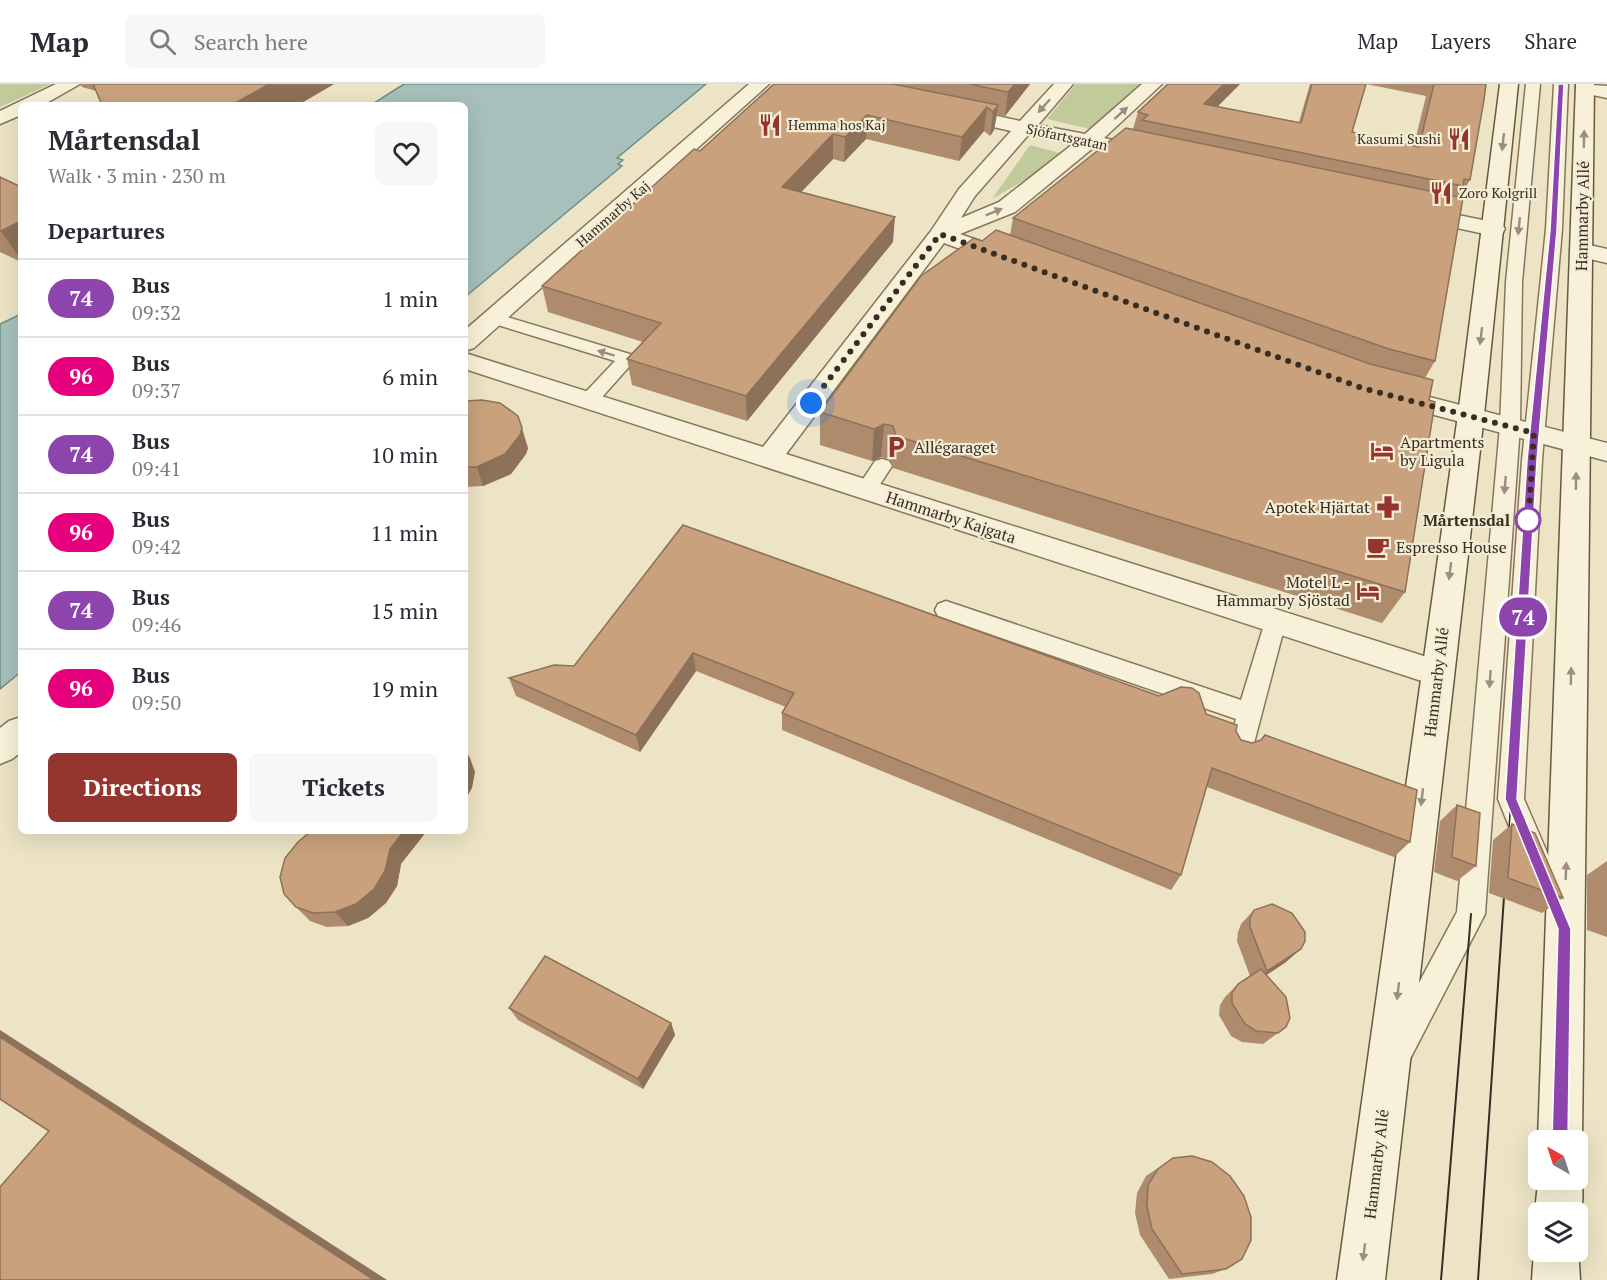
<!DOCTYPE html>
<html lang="en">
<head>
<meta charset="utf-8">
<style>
	:root { --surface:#fff; --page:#f7f7f7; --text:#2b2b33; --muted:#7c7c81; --line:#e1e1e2; --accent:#94352f }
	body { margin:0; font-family:"PT Serif",serif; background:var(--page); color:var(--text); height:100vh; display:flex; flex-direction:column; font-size:22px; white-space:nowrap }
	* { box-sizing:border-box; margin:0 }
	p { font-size:20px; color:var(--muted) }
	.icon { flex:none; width:33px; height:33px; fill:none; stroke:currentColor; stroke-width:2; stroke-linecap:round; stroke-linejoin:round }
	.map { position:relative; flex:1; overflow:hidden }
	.drawer { position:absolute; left:18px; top:18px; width:450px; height:732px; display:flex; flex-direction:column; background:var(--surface); border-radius:9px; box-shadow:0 6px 24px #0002 }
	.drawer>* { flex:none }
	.badge { padding:0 12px; border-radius:20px; font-size:21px; line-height:39px }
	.needle { width:39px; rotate:321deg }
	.fabs { position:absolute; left:1528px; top:1046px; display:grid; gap:12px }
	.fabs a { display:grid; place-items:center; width:60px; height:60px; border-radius:9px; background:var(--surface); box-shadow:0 6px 24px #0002; font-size:30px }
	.you { position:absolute; width:30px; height:30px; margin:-15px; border:4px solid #fff; border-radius:50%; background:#1a73e8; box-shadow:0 0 0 9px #1a73e833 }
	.map>.badge { position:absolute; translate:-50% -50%; box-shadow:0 0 0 3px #fff }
	h2 { padding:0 30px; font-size:22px; line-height:54px }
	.round { display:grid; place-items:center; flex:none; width:63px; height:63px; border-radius:9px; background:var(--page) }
	.overview { display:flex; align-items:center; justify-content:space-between; height:102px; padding:0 30px }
	h1 { font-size:28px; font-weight:700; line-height:45px }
	.primary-button { display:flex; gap:12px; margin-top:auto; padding:12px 30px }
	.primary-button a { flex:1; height:69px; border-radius:9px; background:var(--accent); color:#fff; font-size:24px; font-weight:700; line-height:69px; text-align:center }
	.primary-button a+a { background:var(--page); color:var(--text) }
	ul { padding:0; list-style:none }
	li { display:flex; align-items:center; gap:18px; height:78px; padding:0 30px; border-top:2px solid var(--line) }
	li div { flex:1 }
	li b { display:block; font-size:22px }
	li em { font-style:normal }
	li .badge { min-width:66px; font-weight:700; text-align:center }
	header { display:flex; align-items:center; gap:36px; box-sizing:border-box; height:84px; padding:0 30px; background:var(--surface); border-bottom:2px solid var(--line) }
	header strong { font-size:28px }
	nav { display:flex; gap:33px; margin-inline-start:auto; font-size:21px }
	.search { width:420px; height:54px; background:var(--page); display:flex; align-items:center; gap:15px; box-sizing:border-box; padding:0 21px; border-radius:9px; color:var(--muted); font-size:22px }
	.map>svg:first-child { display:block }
	.green { fill:#c1ca9a }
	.water { fill:#a7c0bb; stroke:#6e8e89; stroke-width:1.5 }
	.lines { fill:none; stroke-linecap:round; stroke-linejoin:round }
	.lane-casing { stroke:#87765c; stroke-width:3 }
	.street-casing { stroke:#87765c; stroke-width:3 }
	.secondary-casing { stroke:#69573f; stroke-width:3 }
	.lane { fill:#f8f1d9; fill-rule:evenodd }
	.street { fill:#f8f1d9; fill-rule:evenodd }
	.secondary { fill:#f8f1d9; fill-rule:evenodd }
	.tram-far1 { stroke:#382d20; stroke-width:1.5 }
	.tram { stroke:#382d20; stroke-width:2 }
	.wall { fill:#ad8b6c; fill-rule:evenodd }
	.shaded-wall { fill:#8d7158 }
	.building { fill:#c9a27d; stroke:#8d7158; stroke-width:1.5 }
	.oneway { fill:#988f7c }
	.line { fill:#8e44ad; stroke:#fff; stroke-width:1.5 }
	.walk { stroke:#382d20; stroke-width:6; stroke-dasharray:0 10.8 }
	.stop-dot { fill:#fff; stroke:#8e44ad; stroke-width:3 }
	.labels { text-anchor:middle; stroke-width:4.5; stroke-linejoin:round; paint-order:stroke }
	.far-poi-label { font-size:14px; fill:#382d20; stroke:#f4edd5; text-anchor:start }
	.far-street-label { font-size:14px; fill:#382d20; stroke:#f4edd5 }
	.street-label { font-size:16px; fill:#382d20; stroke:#f4edd5 }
	.poi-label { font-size:16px; fill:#382d20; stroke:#f4edd5; text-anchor:start }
	.stop-label { font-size:16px; font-weight:bold; fill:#382d20; stroke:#f4edd5; text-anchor:end }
</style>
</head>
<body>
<header>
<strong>Map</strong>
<div class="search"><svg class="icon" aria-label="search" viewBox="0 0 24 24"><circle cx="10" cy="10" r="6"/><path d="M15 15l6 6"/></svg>Search here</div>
<nav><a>Map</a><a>Layers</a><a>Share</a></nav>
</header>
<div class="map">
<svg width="1607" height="1196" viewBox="0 0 1607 1196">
	<rect width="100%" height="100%" fill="#ede4c6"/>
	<!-- green -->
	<g class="green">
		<polygon points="0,0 51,0 0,23"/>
		<polygon points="1076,0 1142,0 1090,45 1047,35"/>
		<polygon points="1030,61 1068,71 992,115"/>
	</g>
	<!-- water -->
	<g class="water">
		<polygon points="404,0 706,0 617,74 623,76 618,80 622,82 465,213 465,21 371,21"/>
		<polygon points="21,230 21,588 0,605 0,240"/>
	</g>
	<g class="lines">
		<!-- lane casing -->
		<g class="lane-casing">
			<g id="lane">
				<polygon points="1526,0 1540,0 1522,198 1520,342 1485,830 1410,975 1399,979 1388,975 1384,964 1457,828 1500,342 1506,198"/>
				<polygon points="1554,0 1568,0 1562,145 1542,376 1524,715 1549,773 1545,782 1535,785 1525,782 1498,715 1522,376 1546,145"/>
				<polygon points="494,229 633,271 636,275 595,321 581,321 578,317 581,313 615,277 488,238 485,234 488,230"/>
				<polygon points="882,375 889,377 892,382 873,411 859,411 856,406 875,377"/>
				<polygon points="946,517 1241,616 1267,531 1275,528 1283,531 1286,537 1253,663 1249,671 1240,674 1231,671 1227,663 1236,635 938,532 935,526 938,520"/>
			</g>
		</g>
		<!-- street casing -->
		<g class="street-casing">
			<g id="street">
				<polygon points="56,0 80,0 43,21 21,21 21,31 0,40 0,27"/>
				<polygon points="749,0 769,0 474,264 465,267 465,246"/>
				<path d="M1054,0H1073L1038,41L1085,50L1142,0H1162L1104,54L1157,66L1160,70L1157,74L1150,76L1093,64L1015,128L960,150L1017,170L1020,175L1017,180H1001L944,159L786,370L1449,580L1453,589L1449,598L1437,602L465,285V269L763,363L931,147L959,105L1011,47L944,32L941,28L944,24L951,22L1020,37ZM1029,50L1073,60L999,118L961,134L975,112Z"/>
				<polygon points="1579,0 1607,2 1607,14 1578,8 1576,4"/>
				<polygon points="1414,122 1502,140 1505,145 1502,150 1494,152 1406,133 1403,128 1406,123"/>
				<polygon points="1581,159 1607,165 1607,179 1573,171 1570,166 1573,161"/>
				<polygon points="1391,303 1607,359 1607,377 1382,317 1378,311 1382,305"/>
				<polygon points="21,633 21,668 12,675 0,680 0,644 9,637"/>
			</g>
		</g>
		<!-- secondary casing -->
		<g class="secondary-casing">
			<g id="secondary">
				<polygon points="1500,0 1518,0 1484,331 1385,1196 1337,1196 1458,331"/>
				<polygon points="1576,0 1594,0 1582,1056 1578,1066 1578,1056 1539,1056 1539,1059 1538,1056"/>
				<path d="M1578,1087C1584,1100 1584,1121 1578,1135V1128H1539V1137L1535,1128L1539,1089V1095H1578Z"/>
				<polygon points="1539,1154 1539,1167 1578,1167 1578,1161 1580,1196 1532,1196 1534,1167"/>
			</g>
		</g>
		<!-- lane -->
		<use href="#lane" class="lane"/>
		<!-- street -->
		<use href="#street" class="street"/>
		<!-- secondary -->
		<use href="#secondary" class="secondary"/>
		<!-- tram-far1 -->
		<polyline class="tram-far1" points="1508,759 1511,715"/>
		<!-- tram -->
		<g class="tram">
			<polyline points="1441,1196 1471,830"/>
			<polyline points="1478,1196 1505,798"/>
		</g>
	</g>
	<!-- wall -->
	<g class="wall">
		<polygon points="80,0 334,0 298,21 96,7 82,3"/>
		<polygon points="774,0 1030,0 1005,32 997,31 994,46 990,52 984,47 959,77 866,55 844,78 833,75 801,108 893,158 747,337 632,301 627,275 643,258 548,228 542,202 700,67"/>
		<path d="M1168,0H1240L1217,23L1299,38L1310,0H1486L1470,96L1460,113L1435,277L1425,294L1429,316L1405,508L1382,539L893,384L890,375L881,373L872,377L820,361V328L982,157L1010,151L1013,134L1133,45L1138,28ZM1366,0L1426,12L1414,61L1352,48Z"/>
		<polygon points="0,93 21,103 21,178 0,168"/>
		<polygon points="465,317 528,364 526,370 511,390 483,402 465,403"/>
		<polygon points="683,441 1206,630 1236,647 1241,656 1410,758 1394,773 1207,703 1181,791 1171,806 782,646 782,629 786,623 696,587 640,668 516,612 509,594 574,582"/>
		<polygon points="1457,721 1476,782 1457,797 1434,788 1440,737"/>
		<polygon points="1512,740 1563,814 1542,829 1489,809 1493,756"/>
		<polygon points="1607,777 1607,853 1587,846 1587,791"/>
		<polygon points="401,780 397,802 386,819 368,834 348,842 327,843 310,837 296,823"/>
		<polygon points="1254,826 1286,878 1266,891 1286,943 1263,960 1242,958 1231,952 1219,931 1220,921 1225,913 1238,900 1250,892 1237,857 1238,848 1241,840"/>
		<polygon points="509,924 671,939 675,951 643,1005 518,936"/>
		<polygon points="1173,1074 1226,1185 1212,1190 1169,1195 1140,1151 1135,1129 1137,1109 1146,1092"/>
	</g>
	<!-- shaded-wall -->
	<g class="shaded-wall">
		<polygon points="269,0 334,0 298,21 232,21"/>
		<polygon points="1015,0 1030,0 1005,32 1008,8"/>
		<polygon points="1224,0 1240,0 1197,43 1204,20"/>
		<polygon points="998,21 994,46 990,52 993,28"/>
		<polygon points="987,23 984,47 959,77 962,53"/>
		<polygon points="867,31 866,55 844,78 845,53"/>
		<polygon points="833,50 833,75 782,128 782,103"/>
		<polygon points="895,133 893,158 747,337 746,312"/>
		<polygon points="21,137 21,176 1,147"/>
		<polygon points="884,340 881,373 872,377 874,345"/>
		<polygon points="522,344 528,364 526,370 511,390 483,402 477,383"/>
		<polygon points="693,569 696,587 640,668 636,651"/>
		<polygon points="465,665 470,674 475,688 472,704 465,716"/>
		<polygon points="404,747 427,747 401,780 397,802 386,819 368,834 348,842 335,828 390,765"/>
		<polygon points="1301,865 1286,878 1253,900 1267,887"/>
		<polygon points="671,939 675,951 643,1005 638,995"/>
		<polygon points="0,946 387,1196 374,1196 0,953"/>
	</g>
	<!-- building -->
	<g class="building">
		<polygon points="93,0 269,0 232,21 102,21"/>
		<polygon points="774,0 893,0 998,21 993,28 987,23 962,53 867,31 845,53 833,50 782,103 895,133 746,312 627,275 661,239 542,202 694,65 700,67"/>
		<polygon points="969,0 1015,0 1008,8"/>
		<polygon points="1168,0 1224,0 1204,20 1301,39 1312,0 1366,0 1352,48 1419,63 1434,0 1486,0 1484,16 1470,96 1464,95 1463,102 1142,36 1148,31 1138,28"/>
		<polygon points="1126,44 1463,114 1435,277 1389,265 1013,134"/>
		<polygon points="0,93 21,103 21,137 1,147 0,146"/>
		<polygon points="996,146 1370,280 1433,296 1429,316 1435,318 1405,508 896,352 893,342 884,340 874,345 820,328 921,192 974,154 982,157"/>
		<polygon points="482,316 500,319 518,332 522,344 520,351 505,370 477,383 465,383 465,317"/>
		<polygon points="683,441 1159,612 1181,603 1192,604 1199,609 1206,630 1237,641 1236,647 1241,656 1252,659 1261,656 1265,651 1417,706 1410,758 1212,684 1181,791 782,629 794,609 693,569 636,651 509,594 554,581 574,582"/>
		<polygon points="1457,721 1480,729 1476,782 1452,773"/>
		<polygon points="1512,740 1535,749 1563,814 1508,794"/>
		<polygon points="311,747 404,747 390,765 385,787 374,805 356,820 335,828 313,829 296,823 284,810 280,793 285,774 298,758"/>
		<polygon points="1272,820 1292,829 1305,848 1305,857 1301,865 1267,887 1250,843 1250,834 1254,826"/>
		<polygon points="545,872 671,939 638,995 509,924"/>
		<polygon points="1261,885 1286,913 1290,934 1286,943 1278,949 1256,947 1245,940 1232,919 1232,909 1238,900"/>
		<polygon points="0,953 374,1196 0,1196 0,1103 49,1047 0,1015"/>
		<polygon points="1192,1072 1212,1078 1230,1092 1244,1112 1251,1133 1251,1156 1242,1175 1226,1185 1182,1190 1152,1145 1147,1122 1148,1101 1158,1085 1173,1074"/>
	</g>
	<!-- one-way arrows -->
	<defs><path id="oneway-solid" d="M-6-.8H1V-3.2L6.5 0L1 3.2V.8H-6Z" transform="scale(1.5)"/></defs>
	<g class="oneway">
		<use href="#oneway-solid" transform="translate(1044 22) rotate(132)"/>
		<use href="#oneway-solid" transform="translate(1121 29) rotate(-42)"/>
		<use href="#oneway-solid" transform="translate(1584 55) rotate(-89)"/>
		<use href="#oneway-solid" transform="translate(1503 58) rotate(96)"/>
		<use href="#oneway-solid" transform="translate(994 128) rotate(-22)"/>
		<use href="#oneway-solid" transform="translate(1519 142) rotate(96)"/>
		<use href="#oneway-solid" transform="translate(1481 252) rotate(97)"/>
		<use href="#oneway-solid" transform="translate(606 269) rotate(-163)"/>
		<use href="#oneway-solid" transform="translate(1576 397) rotate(-89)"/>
		<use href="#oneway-solid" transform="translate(1505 401) rotate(95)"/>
		<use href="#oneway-solid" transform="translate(1450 487) rotate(97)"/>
		<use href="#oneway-solid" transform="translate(1571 592) rotate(-89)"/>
		<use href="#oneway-solid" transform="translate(1490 595) rotate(94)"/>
		<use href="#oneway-solid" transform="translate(1422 713) rotate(97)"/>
		<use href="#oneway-solid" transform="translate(1566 787) rotate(-88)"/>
		<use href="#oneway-solid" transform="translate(1398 907) rotate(97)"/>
		<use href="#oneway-solid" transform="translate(1364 1168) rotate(97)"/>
	</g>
	<!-- line -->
	<polygon class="line" points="1558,0 1564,0 1557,146 1537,376 1517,715 1571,845 1568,1056 1565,1062 1560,1064 1554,1062 1552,1056 1558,845 1505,715 1527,376 1550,146"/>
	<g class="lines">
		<!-- walk -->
		<polyline class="walk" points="811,319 940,150 1362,304 1534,349 1528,443 1528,436"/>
	</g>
	<!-- icons -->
	<defs>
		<g id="restaurant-bare" transform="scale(1.8)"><path d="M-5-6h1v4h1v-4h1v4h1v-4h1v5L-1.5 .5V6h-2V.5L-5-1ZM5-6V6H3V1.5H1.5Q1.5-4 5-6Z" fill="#94352f" stroke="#f4edd5" stroke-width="2.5" paint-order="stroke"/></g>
		<g id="parking-bare" transform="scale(1.8)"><path d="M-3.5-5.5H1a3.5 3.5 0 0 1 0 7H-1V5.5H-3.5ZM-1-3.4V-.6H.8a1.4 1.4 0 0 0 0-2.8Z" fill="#94352f" stroke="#f4edd5" stroke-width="2.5" paint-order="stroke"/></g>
		<g id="hotel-bare" transform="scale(1.8)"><path d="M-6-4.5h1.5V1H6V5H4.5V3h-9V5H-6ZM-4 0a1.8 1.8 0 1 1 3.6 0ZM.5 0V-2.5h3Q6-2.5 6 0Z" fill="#94352f" stroke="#f4edd5" stroke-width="2.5" paint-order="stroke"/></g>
		<g id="pharmacy-bare" transform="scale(1.8)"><path d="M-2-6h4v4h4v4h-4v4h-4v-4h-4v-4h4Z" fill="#94352f" stroke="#f4edd5" stroke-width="2.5" paint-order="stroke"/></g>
		<g id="cafe-bare" transform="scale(1.8)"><path d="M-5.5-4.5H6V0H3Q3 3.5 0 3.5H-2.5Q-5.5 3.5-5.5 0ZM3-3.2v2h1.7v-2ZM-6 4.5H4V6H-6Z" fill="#94352f" stroke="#f4edd5" stroke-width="2.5" paint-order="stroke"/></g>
	</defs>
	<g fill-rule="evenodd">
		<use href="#restaurant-bare" x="770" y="41"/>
		<use href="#restaurant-bare" x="1459" y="55"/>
		<use href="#restaurant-bare" x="1441" y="109"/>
		<use href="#parking-bare" x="896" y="363"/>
		<use href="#hotel-bare" x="1382" y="367"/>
		<use href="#pharmacy-bare" x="1388" y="423"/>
		<use href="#cafe-bare" x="1378" y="463"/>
		<use href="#hotel-bare" x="1368" y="507"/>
	</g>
	<!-- markers -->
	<circle class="stop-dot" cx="1528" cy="436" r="12"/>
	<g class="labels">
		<!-- far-poi labels -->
		<g class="far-poi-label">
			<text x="788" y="46">Hemma hos Kaj</text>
			<text x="1441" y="60" text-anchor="end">Kasumi Sushi</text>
			<text x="1459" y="114">Zoro Kolgrill</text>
		</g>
		<!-- far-street labels -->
		<g class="far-street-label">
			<text transform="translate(1067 53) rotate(12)" y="5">Sjöfartsgatan</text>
			<text transform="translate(613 130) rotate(-41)" y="5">Hammarby Kaj</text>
		</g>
		<!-- street labels -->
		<g class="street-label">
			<text transform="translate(1582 132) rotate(-89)" y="6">Hammarby Allé</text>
			<text transform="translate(951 433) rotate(18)" y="6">Hammarby Kajgata</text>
			<text transform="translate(1436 598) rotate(-83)" y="6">Hammarby Allé</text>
			<text transform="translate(1376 1080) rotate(-83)" y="6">Hammarby Allé</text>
		</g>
		<!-- poi labels -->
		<g class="poi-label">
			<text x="1400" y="364">Apartments<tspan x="1400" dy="18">by Ligula</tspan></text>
			<text x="914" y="369">Allégaraget</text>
			<text x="1370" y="429" text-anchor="end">Apotek Hjärtat</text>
			<text x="1396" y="469">Espresso House</text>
			<text x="1350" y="504" text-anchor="end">Motel L -<tspan x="1350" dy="18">Hammarby Sjöstad</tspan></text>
		</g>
		<!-- stop labels -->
		<g class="stop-label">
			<text x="1510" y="442">Mårtensdal</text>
		</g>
	</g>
</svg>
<div class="fabs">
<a><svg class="needle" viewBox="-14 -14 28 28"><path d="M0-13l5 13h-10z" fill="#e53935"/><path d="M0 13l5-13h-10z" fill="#7c7c81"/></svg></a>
<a><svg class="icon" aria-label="layers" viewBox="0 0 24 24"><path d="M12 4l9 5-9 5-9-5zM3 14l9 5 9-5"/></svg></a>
</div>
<div class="you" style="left:811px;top:319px"></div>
<b class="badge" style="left:1523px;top:533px;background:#8e44ad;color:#fff">74</b>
<section class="drawer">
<div class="overview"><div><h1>Mårtensdal</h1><p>Walk · 3 min · 230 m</p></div><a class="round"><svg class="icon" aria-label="heart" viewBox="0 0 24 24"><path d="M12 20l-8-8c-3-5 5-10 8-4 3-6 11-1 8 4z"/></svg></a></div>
<h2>Departures</h2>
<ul>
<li><span class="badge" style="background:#8e44ad;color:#fff">74</span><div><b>Bus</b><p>09:32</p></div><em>1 min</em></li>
<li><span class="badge" style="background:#e6007e;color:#fff">96</span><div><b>Bus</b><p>09:37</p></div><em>6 min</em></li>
<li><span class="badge" style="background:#8e44ad;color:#fff">74</span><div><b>Bus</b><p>09:41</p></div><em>10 min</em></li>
<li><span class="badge" style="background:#e6007e;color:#fff">96</span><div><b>Bus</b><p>09:42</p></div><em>11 min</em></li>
<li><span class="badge" style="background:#8e44ad;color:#fff">74</span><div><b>Bus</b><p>09:46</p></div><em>15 min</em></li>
<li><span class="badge" style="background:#e6007e;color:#fff">96</span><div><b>Bus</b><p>09:50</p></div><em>19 min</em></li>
</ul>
<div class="primary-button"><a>Directions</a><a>Tickets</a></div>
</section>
</div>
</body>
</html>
